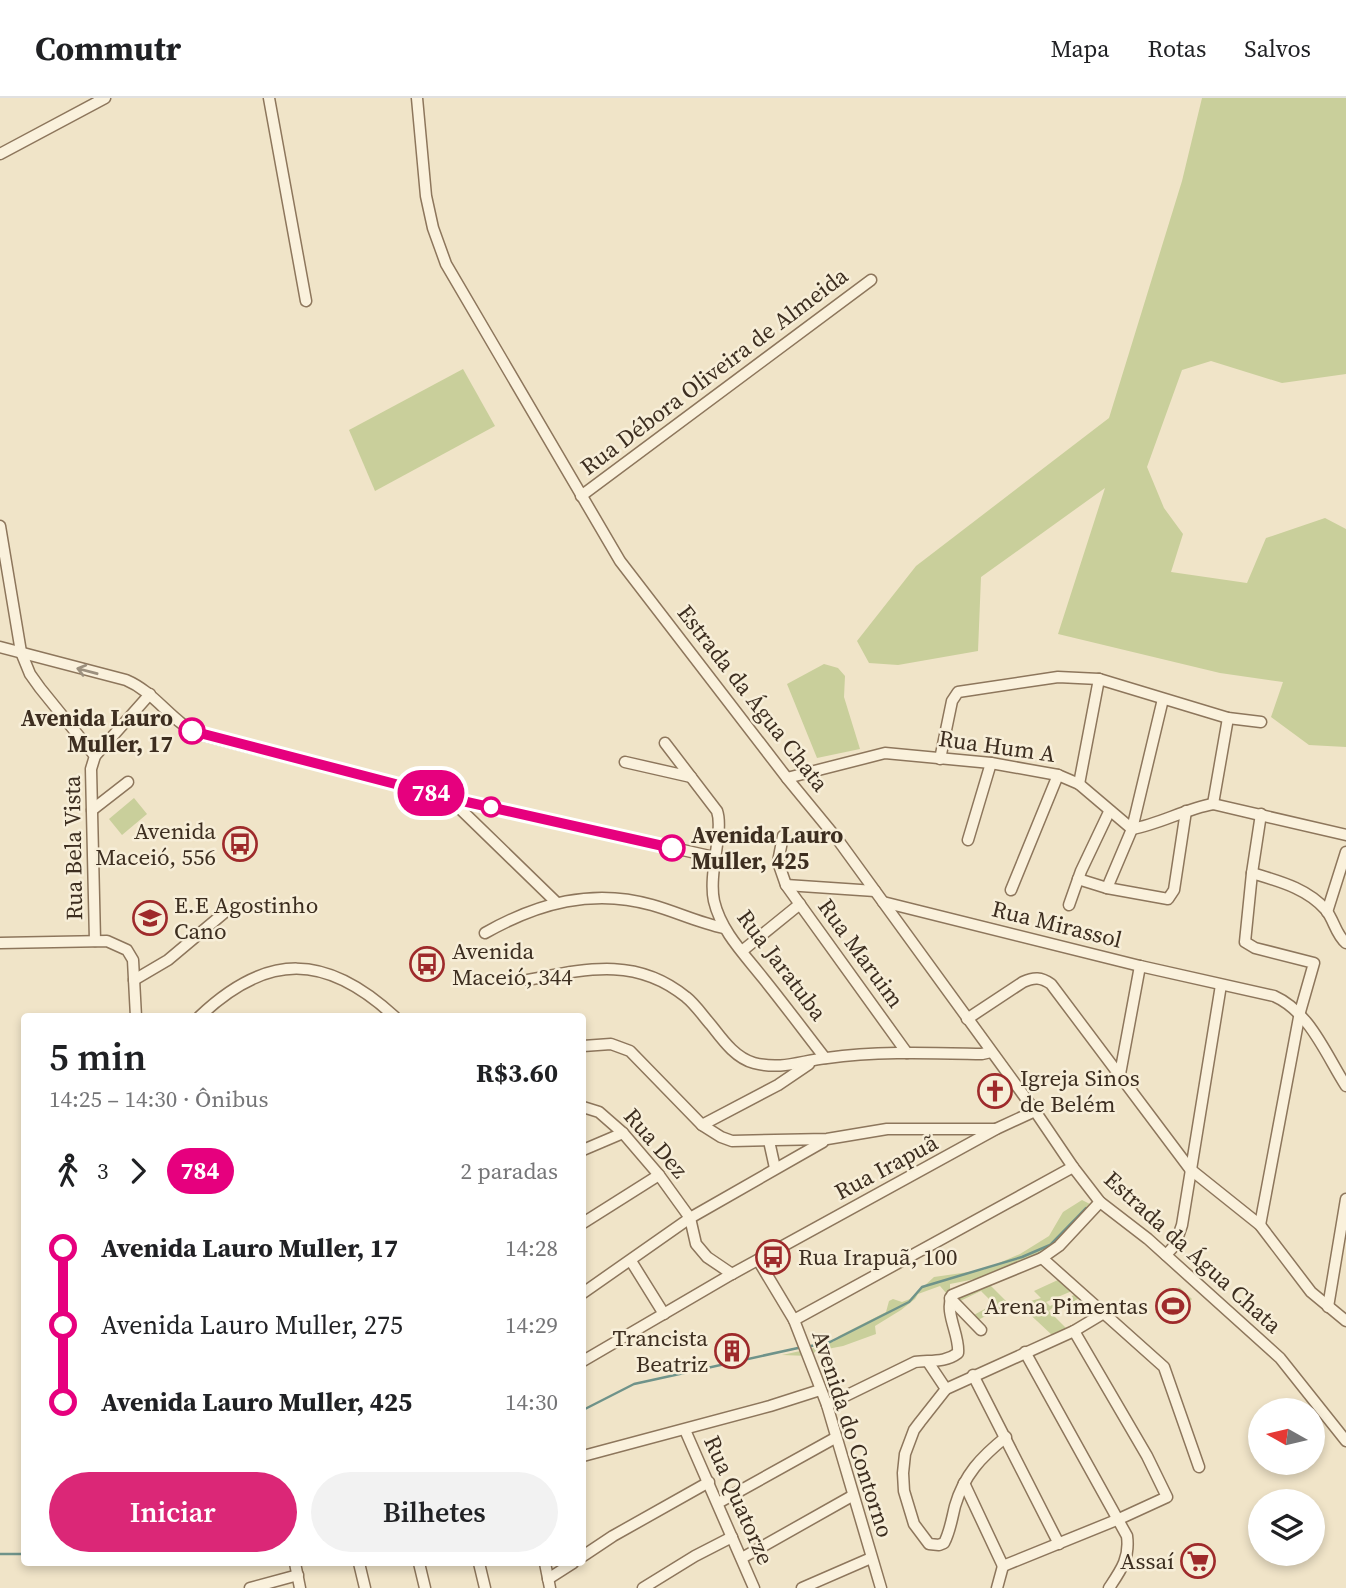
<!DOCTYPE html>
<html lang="pt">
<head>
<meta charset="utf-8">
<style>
	:root { --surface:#fff; --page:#f2f2f2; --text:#202124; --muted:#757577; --line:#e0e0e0; --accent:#db2777 }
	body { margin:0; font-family:"Source Serif 4",serif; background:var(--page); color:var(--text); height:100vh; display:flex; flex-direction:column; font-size:26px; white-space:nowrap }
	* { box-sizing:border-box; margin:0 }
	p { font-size:23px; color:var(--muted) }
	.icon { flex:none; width:38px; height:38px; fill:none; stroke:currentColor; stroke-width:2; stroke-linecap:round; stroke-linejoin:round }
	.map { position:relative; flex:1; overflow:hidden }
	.drawer { position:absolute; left:21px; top:915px; width:565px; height:553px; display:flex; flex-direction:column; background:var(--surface); border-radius:7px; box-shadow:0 4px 10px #0003 }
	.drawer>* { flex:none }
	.badge { padding:0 14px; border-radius:23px; font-size:24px; line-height:46px }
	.needle { width:46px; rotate:278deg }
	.fabs { position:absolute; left:1248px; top:1300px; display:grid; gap:14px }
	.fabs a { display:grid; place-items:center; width:77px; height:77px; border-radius:50%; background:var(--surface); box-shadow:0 4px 10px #0003; font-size:35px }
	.map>.badge { position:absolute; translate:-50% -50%; box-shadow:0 0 0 4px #fff }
	.legs { display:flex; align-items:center; gap:10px; height:77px; padding:0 28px; font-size:23px }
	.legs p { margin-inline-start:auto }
	.summary { display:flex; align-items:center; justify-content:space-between; height:119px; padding:0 28px }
	h1 { font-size:38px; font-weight:600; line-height:52px }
	.button { display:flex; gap:14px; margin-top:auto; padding:14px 28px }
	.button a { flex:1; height:80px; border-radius:42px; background:var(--accent); color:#fff; font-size:28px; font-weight:600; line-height:80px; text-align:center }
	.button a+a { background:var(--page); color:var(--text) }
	ul { padding:0 28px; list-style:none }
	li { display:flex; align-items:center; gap:24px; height:77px; font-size:26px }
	li i { display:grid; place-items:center; width:10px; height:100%; margin:0 9px; background:currentColor }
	li i::after { content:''; width:18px; height:18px; margin:-9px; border:5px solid; border-radius:50%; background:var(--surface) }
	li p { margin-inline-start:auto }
	li:first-child i { background:linear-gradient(#0000 50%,currentColor 0) }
	li:last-child i { background:linear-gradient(currentColor 50%,#0000 0) }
	header { display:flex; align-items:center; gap:42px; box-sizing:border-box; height:98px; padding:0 35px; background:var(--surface); border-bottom:2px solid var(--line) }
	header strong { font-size:33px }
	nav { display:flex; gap:38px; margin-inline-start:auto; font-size:24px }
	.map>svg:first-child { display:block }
	.green { fill:#c9cf9b }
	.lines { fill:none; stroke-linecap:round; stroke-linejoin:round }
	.stream { stroke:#6f938a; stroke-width:2.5 }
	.minor-casing { stroke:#8d765c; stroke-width:13 }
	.minor { stroke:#faf1dc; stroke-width:10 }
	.oneway { stroke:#9c907e }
	.line-1-casing { stroke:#fff; stroke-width:16 }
	.line-1 { stroke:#e6007e; stroke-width:10 }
	.stop-1-dot { fill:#fff; stroke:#e6007e; stroke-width:3.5 }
	.labels { text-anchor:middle; stroke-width:5; stroke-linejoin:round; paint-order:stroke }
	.street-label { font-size:23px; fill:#3d2e20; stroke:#f7eed8 }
	.stop-label { font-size:23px; font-weight:bold; fill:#3d2e20; stroke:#f7eed8; text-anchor:end }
	.poi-label { font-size:23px; fill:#3d2e20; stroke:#f7eed8; text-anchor:end }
</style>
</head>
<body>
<header>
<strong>Commutr</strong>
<nav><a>Mapa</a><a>Rotas</a><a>Salvos</a></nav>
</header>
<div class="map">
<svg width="1346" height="1490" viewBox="0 0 1346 1490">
	<rect width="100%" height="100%" fill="#f0e4c8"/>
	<!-- green -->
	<g class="green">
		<polygon points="1202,0 1346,0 1346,276 1282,285 1211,263 1182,272 1147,369 1164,410 1183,436 1171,474 1247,485 1266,440 1325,420 1346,431 1346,649 1309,647 1271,619 1283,584 1220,575 1058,536 1105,390 981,479 978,553 898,567 869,565 857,543 916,468 1109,320 1182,83"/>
		<polygon points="463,271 495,328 375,393 349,332"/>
		<polygon points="824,566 838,570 845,578 844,599 860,651 817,660 787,586"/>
		<polygon points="134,700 147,716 122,737 109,721"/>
		<polygon points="1082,1102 1092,1107 1050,1152 990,1178 950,1186 950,1195 946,1195 940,1188 918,1196 915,1201 901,1212 875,1228 876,1236 843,1248 817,1253 808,1258 782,1257 814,1250 818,1243 833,1244 839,1238 886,1214 889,1203 893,1201 902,1204 910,1201 934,1179 983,1172 1020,1156 1049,1138 1063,1114"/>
		<polygon points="1060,1181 1072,1193 1046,1204 1050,1208 1076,1196 1080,1200 1056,1212 1053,1209 1049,1213 1066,1230 1052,1237 1022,1209 1026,1207 1029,1208 1032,1205 1031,1203 1041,1200 1034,1193"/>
		<polygon points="988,1185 1009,1206 976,1223 972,1218 994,1206 981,1193 958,1204 957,1200"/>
		<polygon points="1179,1189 1192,1201 1170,1226 1155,1214"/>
	</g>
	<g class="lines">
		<!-- stream -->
		<g class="stream">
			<polyline points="811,1248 830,1244 909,1204 922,1189 1022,1159 1050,1147 1086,1110"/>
			<polyline points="583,1312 634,1286 798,1250"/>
			<polyline points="0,1456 24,1456"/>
		</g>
		<!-- minor casing -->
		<g class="minor-casing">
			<g id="minor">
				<polyline points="269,0 306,203"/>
				<polyline points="417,0 426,98 433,130 446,166 620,463 787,680 838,742 1035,1013 1073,1069 1100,1104 1148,1141 1280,1260 1346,1343"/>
				<polyline points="0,56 105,0"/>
				<polyline points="581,398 871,182"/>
				<polyline points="0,428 21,554 30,576 40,590 95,658"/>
				<path d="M0,549L126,582C157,595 172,626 202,637L449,700L714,759"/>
				<path d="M665,645L717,713C724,733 708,775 714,803C721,833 744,856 763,880C784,906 804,933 825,960"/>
				<polyline points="940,661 952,603 958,594 1058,579 1099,581 1228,620 1261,624"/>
				<polyline points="625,664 691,679"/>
				<path d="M787,680L885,655L991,665L1058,677L1079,686L1132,731C1160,726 1185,711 1213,706L1346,737"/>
				<polyline points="1079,686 1099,581"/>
				<polyline points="451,702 557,805"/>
				<polyline points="1213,706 1228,620"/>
				<polyline points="92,712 128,684"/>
				<polyline points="783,738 778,764 786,787 907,955"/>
				<polyline points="968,742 991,665"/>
				<path d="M1252,775C1278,783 1307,790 1326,812C1334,822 1336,837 1346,845"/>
				<polyline points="1078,781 1107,790 1168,801 1174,792 1186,713"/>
				<polyline points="786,787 875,793"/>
				<polyline points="1107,790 1132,731 1163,601"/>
				<polyline points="1011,792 1058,677"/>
				<path d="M883,804L1140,868L1274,898C1310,914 1326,957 1346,988"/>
				<polyline points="1069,807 1081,773 1109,714"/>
				<polyline points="1327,814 1346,754"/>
				<path d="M485,835C538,805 593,790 652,807C677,814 699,825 724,830"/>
				<polyline points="95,843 91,671 95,658 150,596"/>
				<polyline points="0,845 107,843 127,852 133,862 136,919"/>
				<polyline points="742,853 800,806"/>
				<polyline points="134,882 168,862 224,815"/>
				<path d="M528,882C585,871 636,858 686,899C695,906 703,918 711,927C722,941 735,960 754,965C782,972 800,963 827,960C878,953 931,955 982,956L991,954"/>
				<path d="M199,919C267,854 326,855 395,919"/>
				<path d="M967,921L1023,884C1034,879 1041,879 1051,886L1190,1071L1260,1127L1311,1194L1346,1223"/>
				<polyline points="583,948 611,946 630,953 702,1027 721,1039 732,1043 827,1041 887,1031 996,1031"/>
				<polyline points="1120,976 1140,868"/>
				<polyline points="583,1009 599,1014 623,1035 659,1077 690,1120 696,1146 707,1159 732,1176"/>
				<polyline points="702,1027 778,987 809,966"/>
				<polyline points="769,1043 775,1070"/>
				<polyline points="583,1052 623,1035"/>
				<polyline points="583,1125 659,1077"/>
				<polyline points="1260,1127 1300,914 1314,865 1255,850 1245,844 1252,775 1261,716"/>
				<polyline points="1166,1157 1175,1147 1182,1127 1221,887"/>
				<polyline points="1042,1160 1164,1269 1199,1369"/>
				<polyline points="758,1162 794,1222 827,1307 881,1490"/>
				<polyline points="631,1163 664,1216"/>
				<polyline points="583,1195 690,1120 823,1044"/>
				<polyline points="950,1200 981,1232"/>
				<polyline points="1328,1209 1346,1101"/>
				<polyline points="794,1222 1073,1069"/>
				<path d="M1025,1254L1127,1438C1130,1460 1121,1472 1109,1490"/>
				<polyline points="583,1263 732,1176 996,1031 1035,1013"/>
				<polyline points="928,1264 946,1291"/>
				<polyline points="973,1277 1059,1446"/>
				<path d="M827,1307L915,1264C930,1262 945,1265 958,1255C960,1237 944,1215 952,1197L1042,1160L1059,1148L1100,1104"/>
				<polyline points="685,1332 754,1490"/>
				<path d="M1006,1339C981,1359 964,1377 955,1408C952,1420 950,1434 944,1445L939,1447L929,1446L914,1426L904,1393L903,1375L905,1356L914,1332L920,1324L946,1291L1074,1233L1104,1215"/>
				<polyline points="583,1358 770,1308 820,1292"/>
				<polyline points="964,1385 1003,1468"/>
				<polyline points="718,1405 835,1340"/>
				<polyline points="583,1458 613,1438 709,1384"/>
				<polyline points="742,1460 852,1398"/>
				<polyline points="295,1465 300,1490"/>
				<polyline points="359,1465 365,1490"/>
				<polyline points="419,1465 425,1490"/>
				<polyline points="479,1465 485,1490"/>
				<polyline points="545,1465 550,1490"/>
				<polyline points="1003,1468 1119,1421 1167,1399 1147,1358 1074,1233"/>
				<polyline points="548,1481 573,1465"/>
				<polyline points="250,1490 298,1477"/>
				<polyline points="643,1490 695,1458 732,1439"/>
				<polyline points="802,1490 871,1460"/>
				<polyline points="997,1490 1003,1468"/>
			</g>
		</g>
		<!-- minor -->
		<use href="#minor" class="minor"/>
	</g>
	<!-- one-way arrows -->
	<defs><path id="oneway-shaft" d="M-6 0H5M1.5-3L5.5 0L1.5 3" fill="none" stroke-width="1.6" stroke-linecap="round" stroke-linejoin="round" transform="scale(1.75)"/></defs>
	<use class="oneway" href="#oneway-shaft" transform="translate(87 573) rotate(-165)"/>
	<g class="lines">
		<!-- line-1 casing -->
		<g class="line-1-casing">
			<polyline id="line-1" points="192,633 449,700 672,750"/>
		</g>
		<!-- line-1 -->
		<use href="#line-1" class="line-1"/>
	</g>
	<!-- icons -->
	<defs>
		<g id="bus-ring" transform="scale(1.75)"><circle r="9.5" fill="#f7eed8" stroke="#9e2a2b" stroke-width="1.5"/><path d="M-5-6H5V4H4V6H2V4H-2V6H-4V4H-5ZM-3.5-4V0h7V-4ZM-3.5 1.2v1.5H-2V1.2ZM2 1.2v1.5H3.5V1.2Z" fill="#9e2a2b"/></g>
		<g id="school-ring" transform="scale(1.75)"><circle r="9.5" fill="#f7eed8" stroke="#9e2a2b" stroke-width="1.5"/><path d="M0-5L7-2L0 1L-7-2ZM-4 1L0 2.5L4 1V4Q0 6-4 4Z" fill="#9e2a2b"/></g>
		<g id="church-ring" transform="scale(1.75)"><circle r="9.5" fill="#f7eed8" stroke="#9e2a2b" stroke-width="1.5"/><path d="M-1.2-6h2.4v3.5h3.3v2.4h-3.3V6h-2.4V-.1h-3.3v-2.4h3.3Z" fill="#9e2a2b"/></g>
		<g id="stadium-ring" transform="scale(1.75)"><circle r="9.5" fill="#f7eed8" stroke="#9e2a2b" stroke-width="1.5"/><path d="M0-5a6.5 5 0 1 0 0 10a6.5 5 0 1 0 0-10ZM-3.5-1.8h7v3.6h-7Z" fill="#9e2a2b"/></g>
		<g id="building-ring" transform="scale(1.75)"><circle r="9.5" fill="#f7eed8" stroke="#9e2a2b" stroke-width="1.5"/><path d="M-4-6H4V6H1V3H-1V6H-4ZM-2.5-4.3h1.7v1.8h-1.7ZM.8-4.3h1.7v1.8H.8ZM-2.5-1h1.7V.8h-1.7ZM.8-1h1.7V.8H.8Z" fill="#9e2a2b"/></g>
		<g id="supermarket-ring" transform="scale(1.75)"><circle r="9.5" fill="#f7eed8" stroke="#9e2a2b" stroke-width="1.5"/><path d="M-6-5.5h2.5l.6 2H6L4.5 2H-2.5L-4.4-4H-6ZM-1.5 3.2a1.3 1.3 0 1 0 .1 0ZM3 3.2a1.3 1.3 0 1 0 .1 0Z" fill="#9e2a2b"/></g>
	</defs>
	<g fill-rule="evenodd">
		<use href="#bus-ring" x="240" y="746"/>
		<use href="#school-ring" x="150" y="820"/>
		<use href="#bus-ring" x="427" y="866"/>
		<use href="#church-ring" x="995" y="993"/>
		<use href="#bus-ring" x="773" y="1159"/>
		<use href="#stadium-ring" x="1173" y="1208"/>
		<use href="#building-ring" x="732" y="1253"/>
		<use href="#supermarket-ring" x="1198" y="1463"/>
	</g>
	<!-- markers -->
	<g class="stop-1-dot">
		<circle cx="192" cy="633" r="12"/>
		<circle cx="491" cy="709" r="9"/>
		<circle cx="672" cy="750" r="12"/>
	</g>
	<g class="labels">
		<!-- street labels -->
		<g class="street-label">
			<text transform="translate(714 273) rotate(-37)" y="8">Rua Débora Oliveira de Almeida</text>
			<text transform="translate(753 600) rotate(52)" y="8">Estrada da Água Chata</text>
			<text transform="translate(997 648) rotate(8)" y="8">Rua Hum A</text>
			<text transform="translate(73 750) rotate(-91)" y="8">Rua Bela Vista</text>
			<text transform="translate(1057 826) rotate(14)" y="8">Rua Mirassol</text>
			<text transform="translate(861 855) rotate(54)" y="8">Rua Maruim</text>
			<text transform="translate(782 867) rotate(53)" y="8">Rua Jaratuba</text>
			<text transform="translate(656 1045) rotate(49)" y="8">Rua Dez</text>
			<text transform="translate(886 1069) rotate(-28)" y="8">Rua Irapuã</text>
			<text transform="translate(1193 1154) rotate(42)" y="8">Estrada da Água Chata</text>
			<text transform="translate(853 1336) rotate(72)" y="8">Avenida do Contorno</text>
			<text transform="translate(739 1402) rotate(66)" y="8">Rua Quatorze</text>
		</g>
		<!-- stop labels -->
		<g class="stop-label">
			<text x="173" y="628">Avenida Lauro<tspan x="173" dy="26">Muller, 17</tspan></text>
			<text x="691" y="745" text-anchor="start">Avenida Lauro<tspan x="691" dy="26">Muller, 425</tspan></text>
		</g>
		<!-- poi labels -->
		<g class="poi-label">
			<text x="216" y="741">Avenida<tspan x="216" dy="26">Maceió, 556</tspan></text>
			<text x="174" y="815" text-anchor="start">E.E Agostinho<tspan x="174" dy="26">Cano</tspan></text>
			<text x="452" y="861" text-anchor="start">Avenida<tspan x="452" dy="26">Maceió, 344</tspan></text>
			<text x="1020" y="988" text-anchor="start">Igreja Sinos<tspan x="1020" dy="26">de Belém</tspan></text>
			<text x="798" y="1167" text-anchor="start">Rua Irapuã, 100</text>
			<text x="1148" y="1216">Arena Pimentas</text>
			<text x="708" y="1248">Trancista<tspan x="708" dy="26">Beatriz</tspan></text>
			<text x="1174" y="1471">Assaí</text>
		</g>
	</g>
</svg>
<div class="fabs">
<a><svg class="needle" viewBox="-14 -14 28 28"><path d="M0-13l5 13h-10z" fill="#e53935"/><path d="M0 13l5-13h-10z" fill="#757577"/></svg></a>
<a><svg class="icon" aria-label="layers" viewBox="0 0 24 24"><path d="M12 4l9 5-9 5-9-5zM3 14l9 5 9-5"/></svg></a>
</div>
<b class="badge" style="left:431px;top:695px;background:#e6007e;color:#fff">784</b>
<section class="drawer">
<div class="summary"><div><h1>5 min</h1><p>14:25 – 14:30 · Ônibus</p></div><b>R$3.60</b></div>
<div class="legs"><svg class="icon" aria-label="walk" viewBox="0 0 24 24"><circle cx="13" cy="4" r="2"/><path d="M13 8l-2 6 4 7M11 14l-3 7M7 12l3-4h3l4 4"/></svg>3<svg class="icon" aria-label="forward" viewBox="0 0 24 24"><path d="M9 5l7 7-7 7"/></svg><b class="badge" style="background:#e6007e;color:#fff">784</b><p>2 paradas</p></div>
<ul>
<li><i style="color:#e6007e"></i><b>Avenida Lauro Muller, 17</b><p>14:28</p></li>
<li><i style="color:#e6007e"></i><span>Avenida Lauro Muller, 275</span><p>14:29</p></li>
<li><i style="color:#e6007e"></i><b>Avenida Lauro Muller, 425</b><p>14:30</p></li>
</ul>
<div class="button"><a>Iniciar</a><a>Bilhetes</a></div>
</section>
</div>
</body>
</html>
